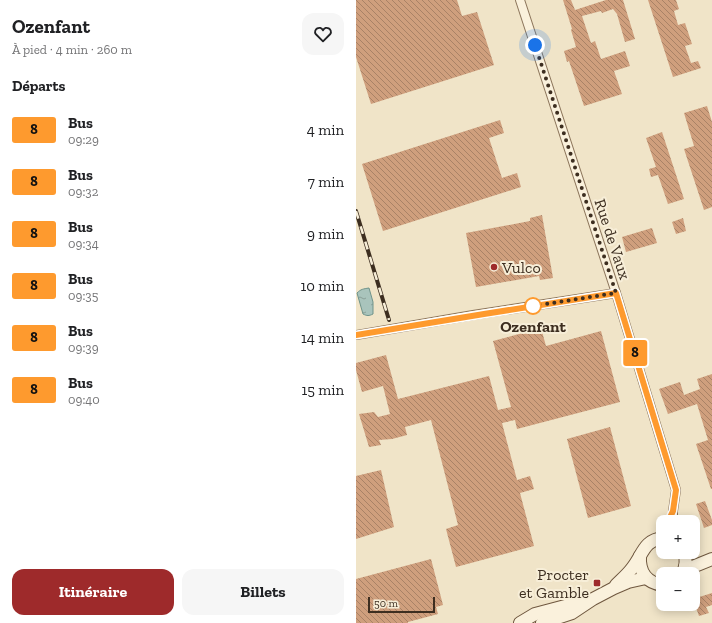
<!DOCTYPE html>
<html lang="fr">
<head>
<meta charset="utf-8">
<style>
	:root { --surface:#fff; --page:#f6f6f6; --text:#202124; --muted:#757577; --accent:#9e2a2b }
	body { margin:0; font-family:"Zilla Slab",serif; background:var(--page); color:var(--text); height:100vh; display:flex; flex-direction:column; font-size:15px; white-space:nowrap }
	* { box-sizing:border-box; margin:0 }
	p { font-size:13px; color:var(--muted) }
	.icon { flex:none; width:22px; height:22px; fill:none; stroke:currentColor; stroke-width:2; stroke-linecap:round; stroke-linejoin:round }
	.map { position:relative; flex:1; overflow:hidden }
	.drawer { display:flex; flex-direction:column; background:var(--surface); width:356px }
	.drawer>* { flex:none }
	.badge { padding:0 8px; border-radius:3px; font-size:14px; line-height:26px }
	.fabs { position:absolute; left:300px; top:515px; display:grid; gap:8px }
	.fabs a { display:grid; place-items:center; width:44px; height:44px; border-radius:8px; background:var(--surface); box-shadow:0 2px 10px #0003; font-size:20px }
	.scale { position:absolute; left:12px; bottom:10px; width:67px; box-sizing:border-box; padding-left:4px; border:2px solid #3d2e20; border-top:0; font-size:11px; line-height:14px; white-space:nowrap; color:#3d2e20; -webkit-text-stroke:3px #f7eed8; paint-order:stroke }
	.you { position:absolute; width:20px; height:20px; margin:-10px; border:3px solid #fff; border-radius:50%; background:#1a73e8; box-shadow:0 0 0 6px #1a73e833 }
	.map>.badge { position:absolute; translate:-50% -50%; box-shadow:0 0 0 2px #fff }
	h2 { padding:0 12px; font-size:15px; line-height:36px }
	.round { display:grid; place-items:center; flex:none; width:42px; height:42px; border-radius:12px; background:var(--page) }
	.head { display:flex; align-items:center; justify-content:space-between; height:68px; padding:0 12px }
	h1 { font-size:19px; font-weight:800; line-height:30px }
	.primary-button { display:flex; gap:8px; margin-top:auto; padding:8px 12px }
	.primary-button a { flex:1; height:46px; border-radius:12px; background:var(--accent); color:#fff; font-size:16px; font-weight:800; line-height:46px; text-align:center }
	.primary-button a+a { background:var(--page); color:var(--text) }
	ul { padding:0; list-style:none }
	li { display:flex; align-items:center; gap:12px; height:52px; padding:0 12px }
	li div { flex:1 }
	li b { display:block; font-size:15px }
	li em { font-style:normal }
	li .badge { min-width:44px; font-weight:700; text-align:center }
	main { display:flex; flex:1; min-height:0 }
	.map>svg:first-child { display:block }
	.water { fill:url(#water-ripples); stroke:#6f938a }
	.building { fill:url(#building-back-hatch) }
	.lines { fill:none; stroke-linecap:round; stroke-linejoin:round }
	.street-casing { stroke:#8d765c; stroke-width:10 }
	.secondary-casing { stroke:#6f573f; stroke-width:14 }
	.street { stroke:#faf1dc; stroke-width:8 }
	.secondary { stroke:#faf1dc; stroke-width:12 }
	.rail-casing { stroke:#3d2e20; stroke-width:4 }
	.rail { stroke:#f7eed8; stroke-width:2.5; stroke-dasharray:8; stroke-linecap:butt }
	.line-casing { stroke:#fff; stroke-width:9 }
	.line { stroke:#fe9a2e; stroke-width:6 }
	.walk { stroke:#3d2e20; stroke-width:4; stroke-dasharray:0 7.2 }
	.poi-dot { fill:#9e2a2b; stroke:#f7eed8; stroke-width:1.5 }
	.stop-dot { fill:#fff; stroke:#fe9a2e; stroke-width:2 }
	.labels { text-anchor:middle; stroke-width:4; stroke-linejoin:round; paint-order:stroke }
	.street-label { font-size:16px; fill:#3d2e20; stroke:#f7eed8 }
	.poi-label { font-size:16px; fill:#3d2e20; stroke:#f7eed8; text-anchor:start }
	.stop-label { font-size:16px; font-weight:bold; fill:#3d2e20; stroke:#f7eed8 }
</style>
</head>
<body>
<main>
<section class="drawer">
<div class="head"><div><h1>Ozenfant</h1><p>À pied · 4 min · 260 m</p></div><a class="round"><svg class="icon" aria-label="heart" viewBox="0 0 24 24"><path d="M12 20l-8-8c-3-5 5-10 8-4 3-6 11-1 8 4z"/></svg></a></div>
<h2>Départs</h2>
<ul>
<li><span class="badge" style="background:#fe9a2e;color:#111">8</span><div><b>Bus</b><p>09:29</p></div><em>4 min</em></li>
<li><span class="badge" style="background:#fe9a2e;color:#111">8</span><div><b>Bus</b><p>09:32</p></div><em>7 min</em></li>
<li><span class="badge" style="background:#fe9a2e;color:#111">8</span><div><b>Bus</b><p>09:34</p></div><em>9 min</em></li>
<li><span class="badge" style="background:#fe9a2e;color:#111">8</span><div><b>Bus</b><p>09:35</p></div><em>10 min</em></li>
<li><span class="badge" style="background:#fe9a2e;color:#111">8</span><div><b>Bus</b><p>09:39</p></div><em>14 min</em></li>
<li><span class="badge" style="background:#fe9a2e;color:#111">8</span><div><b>Bus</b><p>09:40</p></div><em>15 min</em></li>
</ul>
<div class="primary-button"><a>Itinéraire</a><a>Billets</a></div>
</section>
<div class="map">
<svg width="356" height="623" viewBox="0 0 356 623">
	<defs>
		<pattern id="water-ripples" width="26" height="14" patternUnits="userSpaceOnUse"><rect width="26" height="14" fill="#a9c4bc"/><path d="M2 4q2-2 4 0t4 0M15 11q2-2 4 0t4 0" fill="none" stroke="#8ba098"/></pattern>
		<pattern id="building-back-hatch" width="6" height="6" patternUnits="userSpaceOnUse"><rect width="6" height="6" fill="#cf9f7d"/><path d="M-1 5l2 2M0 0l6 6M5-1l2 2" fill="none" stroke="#a98266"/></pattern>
	</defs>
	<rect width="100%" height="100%" fill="#f0e4c8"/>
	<!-- water -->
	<path class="water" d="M13,288L17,302V314C13,316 11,316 7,314L1,293C5,289 7,289 13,288Z"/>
	<!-- building -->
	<g class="building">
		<polygon points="0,0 101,0 106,16 121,12 138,65 15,104 0,57"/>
		<polygon points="207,0 215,0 219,10 250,0 267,0 279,39 269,42 261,14 257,9 246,13 245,11 226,16 235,43 239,41 245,59 269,51 274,66 258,71 266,94 228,106 213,61 211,62 208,51 220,47 215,30 216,29"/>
		<polygon points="292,0 320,0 323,9 318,11 322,25 329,23 336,44 329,46 335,63 342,61 345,68 317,77"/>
		<polygon points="351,106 356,122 356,207 348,210 328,149 338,146 328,113"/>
		<polygon points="144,120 148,133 133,138 146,178 161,173 165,187 27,231 6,164"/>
		<polygon points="306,132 328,199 312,204 302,175 295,177 293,169 300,167 290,138"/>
		<polygon points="186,215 197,278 184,280 183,276 120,287 110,233 174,221 174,218"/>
		<polygon points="327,218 330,231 320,234 316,222"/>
		<polygon points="296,228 301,243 270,252 266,237"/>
		<polygon points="185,328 190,346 245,331 264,402 161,429 159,420 146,423 161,480 174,476 178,489 164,493 178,546 100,567 90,529 102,525 75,420 49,427 51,435 36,439 23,440 25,445 13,447 3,414 18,412 22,417 34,414 27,386 6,392 0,370 0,363 30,355 42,399 133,376 142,410 155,407 137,341"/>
		<polygon points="356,374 356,489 355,489 340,444 352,440 341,404 312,414 303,389 324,382 328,395 344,389 341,379"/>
		<polygon points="254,427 275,506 232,518 211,439"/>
		<polygon points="25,470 38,527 0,539 0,476"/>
		<polygon points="349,501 356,520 356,525 348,528 340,504"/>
		<polygon points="75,559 87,605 80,607 82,614 52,622 52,623 0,623 0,579"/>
		<polygon points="356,593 356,605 350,607 353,613 343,616 337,599"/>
	</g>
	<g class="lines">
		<!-- street casing -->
		<g class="street-casing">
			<g id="street">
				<polyline points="164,0 260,293 320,490 317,511 317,522"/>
				<polyline points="0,335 117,315 260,293"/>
			</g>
		</g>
		<!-- secondary casing -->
		<g class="secondary-casing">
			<g id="secondary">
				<path d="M284,556C283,572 290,583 307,585"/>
				<polyline points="329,570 356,559"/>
				<path d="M326,574C330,567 331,560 328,552"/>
				<path d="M260,585C266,579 272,574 277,567C287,554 288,540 307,538"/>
				<polyline points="164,623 179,614 228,601"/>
				<polyline points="186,623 216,613 237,599 258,588 272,582 290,578"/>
			</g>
		</g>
		<!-- street -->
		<use href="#street" class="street"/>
		<!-- secondary -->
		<use href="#secondary" class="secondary"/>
		<!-- rail casing -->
		<g class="rail-casing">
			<polyline id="rail" points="0,211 33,320"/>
		</g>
		<!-- rail -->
		<use href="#rail" class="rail"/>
	</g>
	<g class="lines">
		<!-- line casing -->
		<g class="line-casing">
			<polyline id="line" points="0,335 128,314 260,293 320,490 317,511 312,522"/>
		</g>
		<!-- line -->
		<use href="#line" class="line"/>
		<!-- walk -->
		<polyline class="walk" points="177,306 260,293 179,45"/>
	</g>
	<!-- markers -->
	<g class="poi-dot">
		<circle cx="138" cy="267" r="4"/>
		<rect x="237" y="579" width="8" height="8" rx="2"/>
	</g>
	<circle class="stop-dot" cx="177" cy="306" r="8"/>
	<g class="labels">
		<!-- street labels -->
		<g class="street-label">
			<text transform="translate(257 239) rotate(72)" y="6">Rue de Vaux</text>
		</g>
		<!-- poi labels -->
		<g class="poi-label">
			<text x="146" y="273">Vulco</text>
			<text x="233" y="580" text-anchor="end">Procter<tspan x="233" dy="18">et Gamble</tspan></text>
		</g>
		<!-- stop labels -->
		<g class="stop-label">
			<text x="177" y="332">Ozenfant</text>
		</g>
	</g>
</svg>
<div class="fabs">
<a>+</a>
<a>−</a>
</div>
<div class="scale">50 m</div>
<div class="you" style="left:179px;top:45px"></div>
<b class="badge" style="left:279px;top:353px;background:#fe9a2e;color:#111">8</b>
</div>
</main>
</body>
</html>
